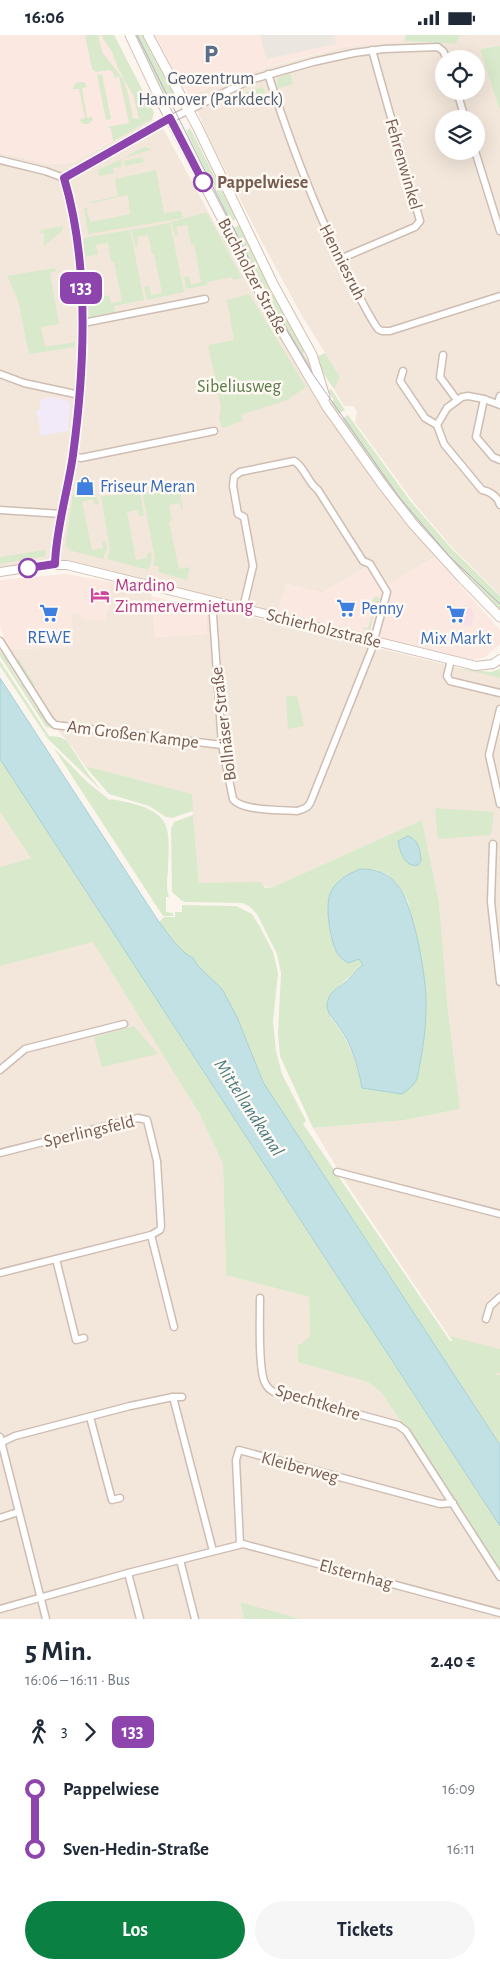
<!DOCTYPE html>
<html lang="de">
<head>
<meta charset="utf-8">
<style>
	:root { --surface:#fff; --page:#f6f6f7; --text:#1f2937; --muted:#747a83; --accent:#0b8043 }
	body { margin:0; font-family:"Alegreya Sans",sans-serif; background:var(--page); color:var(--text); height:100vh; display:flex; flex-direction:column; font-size:19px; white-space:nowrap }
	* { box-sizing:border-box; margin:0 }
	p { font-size:16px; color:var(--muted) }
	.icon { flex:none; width:28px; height:28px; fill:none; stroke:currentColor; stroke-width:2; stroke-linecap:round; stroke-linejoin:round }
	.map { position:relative; height:1584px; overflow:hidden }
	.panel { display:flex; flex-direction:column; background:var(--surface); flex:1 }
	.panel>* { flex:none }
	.badge { padding:0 10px; border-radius:8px; font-size:18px; line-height:32px }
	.fabs { position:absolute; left:435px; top:15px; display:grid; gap:10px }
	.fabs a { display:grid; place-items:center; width:50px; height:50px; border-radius:50%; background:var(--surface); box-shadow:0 5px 20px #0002; font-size:25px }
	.map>.badge { position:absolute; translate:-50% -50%; box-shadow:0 0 0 2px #fff }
	.legs { display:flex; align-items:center; gap:8px; height:55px; padding:0 25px; font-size:16px }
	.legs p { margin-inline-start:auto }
	.summary { display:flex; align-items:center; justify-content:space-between; height:85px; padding:0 25px }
	h1 { font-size:28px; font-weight:700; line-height:38px }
	.button { display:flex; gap:10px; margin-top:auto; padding:10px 25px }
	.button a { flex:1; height:58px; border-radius:30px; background:var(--accent); color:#fff; font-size:20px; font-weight:700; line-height:58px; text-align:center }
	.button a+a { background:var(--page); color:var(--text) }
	ul { padding:0 25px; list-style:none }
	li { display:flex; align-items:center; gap:18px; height:60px; font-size:19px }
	li i { display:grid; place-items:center; width:8px; height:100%; margin:0 6px; background:currentColor }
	li i::after { content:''; width:12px; height:12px; margin:-6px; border:4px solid; border-radius:50%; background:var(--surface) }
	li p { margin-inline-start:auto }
	li:first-child i { background:linear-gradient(#0000 50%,currentColor 0) }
	li:last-child i { background:linear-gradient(currentColor 50%,#0000 0) }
	.status { display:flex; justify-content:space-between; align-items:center; height:35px; padding:0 25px; background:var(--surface); direction:ltr }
	.status svg { height:14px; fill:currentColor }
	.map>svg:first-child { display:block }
	.residential { fill:#f3e7db; fill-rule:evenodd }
	.commercial { fill:#fbe8e1 }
	.industrial { fill:#ece6e1 }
	.education { fill:#f2e9f9 }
	.medical { fill:#f9e0e4 }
	.green { fill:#d9e9cb; fill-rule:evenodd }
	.water { fill:#c1e1e5; stroke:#a8d1d6 }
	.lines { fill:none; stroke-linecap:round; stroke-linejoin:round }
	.minor-casing { stroke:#cebdb2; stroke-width:9 }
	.tertiary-casing { stroke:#cebdb2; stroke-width:10 }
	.secondary-casing { stroke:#d3bfb2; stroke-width:11 }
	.minor { stroke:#fff; stroke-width:6 }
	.tertiary { stroke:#fff; stroke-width:8 }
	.secondary { stroke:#fff; stroke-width:9 }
	.tram { stroke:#b8aac7; stroke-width:1 }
	.line-1-casing { stroke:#fff; stroke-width:11 }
	.line-1 { stroke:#8e44ad; stroke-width:8 }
	.stop-1-dot { fill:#fff; stroke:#8e44ad; stroke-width:2.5 }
	.labels { text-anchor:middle; stroke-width:5; stroke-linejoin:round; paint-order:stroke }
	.service-label { font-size:18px; fill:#4e5e75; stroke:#fef9f3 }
	.street-label { font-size:18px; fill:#775c50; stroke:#fef9f3 }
	.stop-label { font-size:18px; font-weight:bold; fill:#775c50; stroke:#fef9f3; text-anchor:start }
	.park-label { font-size:18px; fill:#597b48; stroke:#fef9f3 }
	.shop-label { font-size:18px; fill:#366cbe; stroke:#fef9f3; text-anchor:start }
	.hotel-label { font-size:18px; fill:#b23c85; stroke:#fef9f3; text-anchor:start }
	.water-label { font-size:19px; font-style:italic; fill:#477a81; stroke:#fef9f3 }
</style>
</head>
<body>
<div class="status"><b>16:06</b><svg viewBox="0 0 49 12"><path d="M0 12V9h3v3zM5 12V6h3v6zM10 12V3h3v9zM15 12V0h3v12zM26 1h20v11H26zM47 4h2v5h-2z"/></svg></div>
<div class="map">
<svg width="500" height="1584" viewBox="0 0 500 1584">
	<rect width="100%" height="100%" fill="#fcf5ed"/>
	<!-- residential -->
	<g class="residential">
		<path d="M460,0H500V11L480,14L500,76V560L451,511L415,469L355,387L357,376L353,371H344L334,354L340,342L301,279L262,207L213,111L190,60L243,39L344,12L404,6L456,9ZM444,24H476V56H444ZM444,84H476V116H444Z"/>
		<polygon points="152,84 164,95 242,239 316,364 399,478 435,522 382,553 368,531 322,558 287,549 278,578 66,526 46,526 0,534 0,118 51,129 72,128"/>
		<polygon points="110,547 151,557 155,602 206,599 207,571 500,643 500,1345 453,1306 449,1301 346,1148 313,1093 405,1085 460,1074 448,976 439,867 422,785 273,852 199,848 191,759 85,731 72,712 52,688 8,614 72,612 71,578 81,578 82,584 93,584 108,574"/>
		<polygon points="0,777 31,823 0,832"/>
		<polygon points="93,906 199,1078 223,1129 226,1240 309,1262 310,1301 301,1309 301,1328 369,1347 382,1358 401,1387 409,1393 500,1536 500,1584 301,1584 240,1567 244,1584 0,1584 0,931"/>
	</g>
	<!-- commercial -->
	<g class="commercial">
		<polygon points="0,0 114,0 153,75 153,82 72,128 51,129 0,118"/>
		<polygon points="155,0 406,0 404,6 344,12 303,22 243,39 190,60 183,52"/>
		<polygon points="435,522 500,595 500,609 485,622 472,625 278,578 287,549 322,558 368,531 382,553"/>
		<polygon points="66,539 110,547 106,586 81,584 81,578 72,578 73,612 8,614 0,591 0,545"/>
		<polygon points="151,561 206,574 207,599 155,602"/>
	</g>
	<!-- industrial -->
	<polygon class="industrial" points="260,0 334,0 336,9 266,24"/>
	<!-- education -->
	<polygon class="education" points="51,362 66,365 70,368 68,396 41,401 36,375 41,374 39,365"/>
	<!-- medical -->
	<polygon class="medical" points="465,571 467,574 470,572 474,579 471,592 451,587 452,579"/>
	<!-- green -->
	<g class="green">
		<polygon points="85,0 98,0 102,17 124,45 128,59 133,83 139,84 133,60 118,33 112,17 101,0 114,0 154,78 152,84 113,106 111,94 108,92 129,88 119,42 114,43 113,37 109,35 96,37 92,34"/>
		<polygon points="134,0 145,0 177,60 166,65"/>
		<polygon points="406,0 460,0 456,9 404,6"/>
		<polygon points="500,11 500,76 480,14"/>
		<polygon points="290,38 293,49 276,54 278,43"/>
		<polygon points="102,39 111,84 106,85 97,40"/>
		<polygon points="78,47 84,47 87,52 82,53 87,83 92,82 93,85 88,89 83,89 79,85 85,83 79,54 73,54 75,49"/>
		<polygon points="262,52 266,57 233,67 232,62"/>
		<polygon points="190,93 236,184 231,187 186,96"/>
		<polygon points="143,112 150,113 150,115 124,123"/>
		<polygon points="143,122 144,127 125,131 124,126"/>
		<polygon points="121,124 122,132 113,133 114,138 99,141 98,135"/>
		<polygon points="156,135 164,178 181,176 183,183 88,199 84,173 88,173 87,178 91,187 130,179 128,160 91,168 90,167 118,161 115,144"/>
		<polygon points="204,178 207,178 242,243 233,245 232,242 207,247 207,250 186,254 184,242 189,241 191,250 201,247 194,209 191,209 187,190 176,192 178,199 175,201 171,187"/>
		<polygon points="170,188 184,257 147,265 144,252 149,251 151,260 162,258 154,219 152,219 148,200 137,202 138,210 136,212 131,195"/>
		<polygon points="242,189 307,316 303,318 311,330 306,332 231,194"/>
		<polygon points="63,191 63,195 44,211 44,198 41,198 41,195"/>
		<polygon points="130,195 144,265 114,271 115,277 89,282 88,264 109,260 111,268 122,266 114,227 111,227 108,208 96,210 98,219 85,222 83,205 88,202"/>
		<polygon points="224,197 312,354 276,298 221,201"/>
		<polygon points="55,233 56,236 50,238 59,289 41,292 45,312 75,307 75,312 29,319 18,265 7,241"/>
		<polygon points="249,259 306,352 287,365 241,380 243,385 223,393 219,385 221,372 208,310 234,305 227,265"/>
		<polygon points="325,318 340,342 334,354 323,338 318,321"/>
		<polygon points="331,354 345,375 338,379 331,367 334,365 328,356"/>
		<polygon points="348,380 411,467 451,513 500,561 500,574 454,528 415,484 384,445 342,384"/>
		<polygon points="177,454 180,456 183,474 181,474 180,468 169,470 172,486 169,487 179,534 190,532 187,545 158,537 159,532 153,530 155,524 143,461 146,457"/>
		<polygon points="140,458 144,481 139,481 138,475 127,477 136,525 147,523 147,518 151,517 152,524 148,535 107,524 110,515 101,461"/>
		<polygon points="73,459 97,462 99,469 94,470 93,464 82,467 92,515 103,513 102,507 106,506 107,513 103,524 72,516 65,511"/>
		<polygon points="45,515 46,521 0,529 0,522"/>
		<polygon points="376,562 380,563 378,568 376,568 370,595 363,594 363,592 368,593 372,579 367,578 372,577 373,573 368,572 369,570 374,571 375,567 372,566 373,563"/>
		<polygon points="0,616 8,626 8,628 21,649 24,650 24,653 37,674 41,675 40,677 52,693 46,692 0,621"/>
		<polygon points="19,624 35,650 33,652 16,626"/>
		<polygon points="0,626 49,701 60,702 67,706 89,740 102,756 48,704 0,631"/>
		<polygon points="457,633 491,637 500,634 500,643"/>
		<polygon points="297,660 304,691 288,694 286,662"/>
		<path d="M53,712L87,747L111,766V764C128,767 158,772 165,789C171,802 168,822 168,835C167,844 166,853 169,862H166V877L173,878V881H163Z"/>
		<polygon points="0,724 500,1491 500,1536 409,1393 401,1387 382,1358 368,1347 301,1328 298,1326 298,1309 301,1309 310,1301 309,1262 226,1240 223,1129 199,1078 93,907 0,931 0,832 31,823 0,777"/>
		<polygon points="85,731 192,759 193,776 172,783 166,782 149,771 109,759"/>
		<polygon points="435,773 494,777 491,800 438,804"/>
		<path d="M193,780L199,848L261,847L265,853L273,852L422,785L439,867L448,976L460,1074L405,1085L313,1093L280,1021L278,999L281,938L277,919L257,879L249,871L242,868L186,867L182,866L172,857L171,794L174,787ZM373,834L387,839L399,851L408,866L424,943L426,969L424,1009L416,1045L402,1059L362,1053C357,1027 348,1002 330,982L334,955C345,947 352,937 363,930L359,924L330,901L329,860Z"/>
		<polygon points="182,870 236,871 252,879 260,892 273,917 278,938 273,986 276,1016 282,1039 306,1086 303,1089 450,1306 453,1306 449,1301 500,1314 500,1338 494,1337 497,1340 500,1340 500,1410 263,1047 237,982 222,954 198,931 193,923 186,919 174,907 159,887 164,882 175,882 175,877 182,877"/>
		<polygon points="134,991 158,1019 102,1032 94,1002"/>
		<polygon points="240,1567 301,1584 244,1584"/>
	</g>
	<!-- water -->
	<g class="water">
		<polygon points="0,643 159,887 174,907 186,919 193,923 198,931 222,954 237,982 263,1047 500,1410 500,1491 0,724"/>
		<path d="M408,801C419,805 420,815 421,826L418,830C405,833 400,817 398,806Z"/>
		<path d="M360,834C376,834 389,838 399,852C414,872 427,945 426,970C426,990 424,1009 420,1028C419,1033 418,1041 416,1046C412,1052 407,1056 402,1059L362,1053C358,1032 352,1009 339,992C333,983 324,976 328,965C331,956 337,954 344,948C351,943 354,936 363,930L359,924L348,928C344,925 339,922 337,918C330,905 325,872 330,859C335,846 348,839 360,834Z"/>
	</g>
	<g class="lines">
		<!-- minor casing -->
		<g class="minor-casing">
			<g id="minor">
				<path d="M268,39C290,107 314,173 347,237C357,256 366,277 378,294L382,296H390L500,261"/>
				<polyline points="457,56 465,84"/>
				<polyline points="475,116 500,196"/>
				<polyline points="0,125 45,136 64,143"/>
				<polyline points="64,143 144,97 250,45 313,27 354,18 384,14 438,12 443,16 447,24"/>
				<polyline points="340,224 415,192 420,186 372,15"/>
				<polyline points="83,288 205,264"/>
				<polyline points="443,320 440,342 457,365"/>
				<polyline points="403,336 400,346 425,383 437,390"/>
				<polyline points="0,339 24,348 80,360"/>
				<polyline points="484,364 476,402 493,422 500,425"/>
				<polyline points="498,368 500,361"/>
				<path d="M500,370L484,364L468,361L462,362L447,373L437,390L444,409L482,455C490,456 498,462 500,470"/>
				<polyline points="73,421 81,423 214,396"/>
				<polyline points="0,475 62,479"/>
				<path d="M55,529C56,493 68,456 73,420C85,330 90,232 64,143"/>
				<path d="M216,567L213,580L222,710L233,764C241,776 282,775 297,776C304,774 308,773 311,766L371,616L387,557L370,529L363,526L318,455C307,447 305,432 294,426L240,437L234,442L233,451L238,479L244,482L253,531L243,573"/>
				<polyline points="0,606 50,685 55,690 222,710"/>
				<polyline points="451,625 447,641 450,646 500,658"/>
				<polyline points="500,674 489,720 500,769"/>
				<polyline points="493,809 491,867 500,947"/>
				<polyline points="0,1035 25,1014 124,989"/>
				<polyline points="0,1118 138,1083 147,1085 157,1126 161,1191 160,1195 151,1200 0,1238"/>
				<polyline points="337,1137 500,1179"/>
				<polyline points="151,1200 174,1292"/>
				<polyline points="56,1224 76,1305 84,1303"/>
				<path d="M260,1263C260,1281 258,1334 265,1348C269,1356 275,1359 284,1359L398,1390L406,1396L500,1542"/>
				<polyline points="486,1284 490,1271 500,1262"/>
				<polyline points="173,1362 213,1516"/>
				<polyline points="90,1382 112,1465 120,1463"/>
				<polyline points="0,1402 46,1584"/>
				<polyline points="0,1408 15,1401 130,1371 173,1362 182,1362"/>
				<polyline points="0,1483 18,1477"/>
				<polyline points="240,1509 236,1425 239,1415 440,1469 453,1468"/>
				<polyline points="180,1525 195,1584"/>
				<polyline points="128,1538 140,1584"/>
				<polyline points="0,1574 128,1538 243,1509 500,1578"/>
			</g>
		</g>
		<!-- tertiary casing -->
		<g class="tertiary-casing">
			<polyline id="tertiary" points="0,537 46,530 67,530 476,631 493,629 500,624"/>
		</g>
		<!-- secondary casing -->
		<g class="secondary-casing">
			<g id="secondary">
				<polyline points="130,0 163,70 267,270 327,372 382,449 413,489 461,542 500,582"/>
				<polyline points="148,0 197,91 274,251 312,320 325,362"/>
			</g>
		</g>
		<!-- minor -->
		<use href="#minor" class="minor"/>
		<!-- tertiary -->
		<use href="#tertiary" class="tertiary"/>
		<!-- secondary -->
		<use href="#secondary" class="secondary"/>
		<!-- tram -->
		<polyline class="tram" points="137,0 274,274 312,338 399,462 449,521 500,569"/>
	</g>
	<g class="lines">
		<!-- line-1 casing -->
		<g class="line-1-casing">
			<path id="line-1" d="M28,533L55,529C56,493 68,456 73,420C85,331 90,230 64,143L170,83L203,147"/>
		</g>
		<!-- line-1 -->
		<use href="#line-1" class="line-1"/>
	</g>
	<!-- icons -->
	<defs>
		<g id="parking-bare" transform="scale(1.5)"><path d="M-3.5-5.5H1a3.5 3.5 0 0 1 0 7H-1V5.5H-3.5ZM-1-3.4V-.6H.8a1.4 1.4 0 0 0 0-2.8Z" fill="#5c6f8a" stroke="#fef9f3" stroke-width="2.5" paint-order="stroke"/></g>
		<g id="shop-bare" transform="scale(1.5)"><path d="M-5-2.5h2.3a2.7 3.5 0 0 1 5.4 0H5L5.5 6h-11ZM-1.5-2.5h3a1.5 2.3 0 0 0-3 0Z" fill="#3f7fe0" stroke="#fef9f3" stroke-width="2.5" paint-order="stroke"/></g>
		<g id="hotel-bare" transform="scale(1.5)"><path d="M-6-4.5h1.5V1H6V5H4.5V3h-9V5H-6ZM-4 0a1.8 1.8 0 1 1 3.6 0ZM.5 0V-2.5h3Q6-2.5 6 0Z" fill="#d1479c" stroke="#fef9f3" stroke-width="2.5" paint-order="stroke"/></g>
		<g id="supermarket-bare" transform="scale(1.5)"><path d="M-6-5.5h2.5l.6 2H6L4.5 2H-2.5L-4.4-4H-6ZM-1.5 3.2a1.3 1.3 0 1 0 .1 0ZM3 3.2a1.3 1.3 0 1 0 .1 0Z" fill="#3f7fe0" stroke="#fef9f3" stroke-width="2.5" paint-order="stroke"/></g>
	</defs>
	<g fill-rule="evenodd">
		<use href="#parking-bare" x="211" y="19"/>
		<use href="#shop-bare" x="85" y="451"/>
		<use href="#hotel-bare" x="100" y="560"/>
		<use href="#supermarket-bare" x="346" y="573"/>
		<use href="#supermarket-bare" x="49" y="578"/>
		<use href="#supermarket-bare" x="456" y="579"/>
	</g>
	<!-- markers -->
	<g class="stop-1-dot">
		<circle cx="203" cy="147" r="9"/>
		<circle cx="28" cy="533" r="9"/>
	</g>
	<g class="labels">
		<!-- service labels -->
		<g class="service-label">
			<text x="211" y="49">Geozentrum<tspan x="211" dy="21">Hannover (Parkdeck)</tspan></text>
		</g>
		<!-- street labels -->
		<g class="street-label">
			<text transform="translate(404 129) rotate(74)" y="6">Fehrenwinkel</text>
			<text transform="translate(343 227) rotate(63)" y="6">Henniesruh</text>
			<text transform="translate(253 241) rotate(62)" y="6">Buchholzer Straße</text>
			<text transform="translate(324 593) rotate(14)" y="6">Schierholzstraße</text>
			<text transform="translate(223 689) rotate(-97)" y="6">Bollnäser Straße</text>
			<text transform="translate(133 699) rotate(7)" y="6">Am Großen Kampe</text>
			<text transform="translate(89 1096) rotate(-13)" y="6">Sperlingsfeld</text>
			<text transform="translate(318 1367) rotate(17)" y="6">Spechtkehre</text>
			<text transform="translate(300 1432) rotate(15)" y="6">Kleiberweg</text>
			<text transform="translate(356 1539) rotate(15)" y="6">Elsternhag</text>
		</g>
		<!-- stop labels -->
		<g class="stop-label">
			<text x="217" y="153">Pappelwiese</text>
		</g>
		<!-- park labels -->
		<g class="park-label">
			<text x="239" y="357">Sibeliusweg</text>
		</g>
		<!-- shop labels -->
		<g class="shop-label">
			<text x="100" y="457">Friseur Meran</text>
			<text x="361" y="579">Penny</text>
			<text x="49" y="608" text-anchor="middle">REWE</text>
			<text x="456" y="609" text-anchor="middle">Mix Markt</text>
		</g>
		<!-- hotel labels -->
		<g class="hotel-label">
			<text x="115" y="556">Mardino<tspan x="115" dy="21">Zimmervermietung</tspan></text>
		</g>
		<!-- water labels -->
		<g class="water-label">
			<text transform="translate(250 1072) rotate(57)" y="7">Mittellandkanal</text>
		</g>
	</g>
</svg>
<div class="fabs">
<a><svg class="icon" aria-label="locate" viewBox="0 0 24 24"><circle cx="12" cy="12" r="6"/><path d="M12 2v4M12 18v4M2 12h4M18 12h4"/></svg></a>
<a><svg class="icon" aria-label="layers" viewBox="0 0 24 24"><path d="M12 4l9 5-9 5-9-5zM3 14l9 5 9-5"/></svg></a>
</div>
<b class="badge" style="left:81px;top:253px;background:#8e44ad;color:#fff">133</b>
</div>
<section class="panel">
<div class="summary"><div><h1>5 Min.</h1><p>16:06 – 16:11 · Bus</p></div><b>2.40 €</b></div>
<div class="legs"><svg class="icon" aria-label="walk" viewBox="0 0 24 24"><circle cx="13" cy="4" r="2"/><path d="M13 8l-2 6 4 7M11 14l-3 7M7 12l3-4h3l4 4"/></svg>3<svg class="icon" aria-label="forward" viewBox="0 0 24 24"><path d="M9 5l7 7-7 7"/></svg><b class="badge" style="background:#8e44ad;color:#fff">133</b></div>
<ul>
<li><i style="color:#8e44ad"></i><b>Pappelwiese</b><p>16:09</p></li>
<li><i style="color:#8e44ad"></i><b>Sven-Hedin-Straße</b><p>16:11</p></li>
</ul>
<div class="button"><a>Los</a><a>Tickets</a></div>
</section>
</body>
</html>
